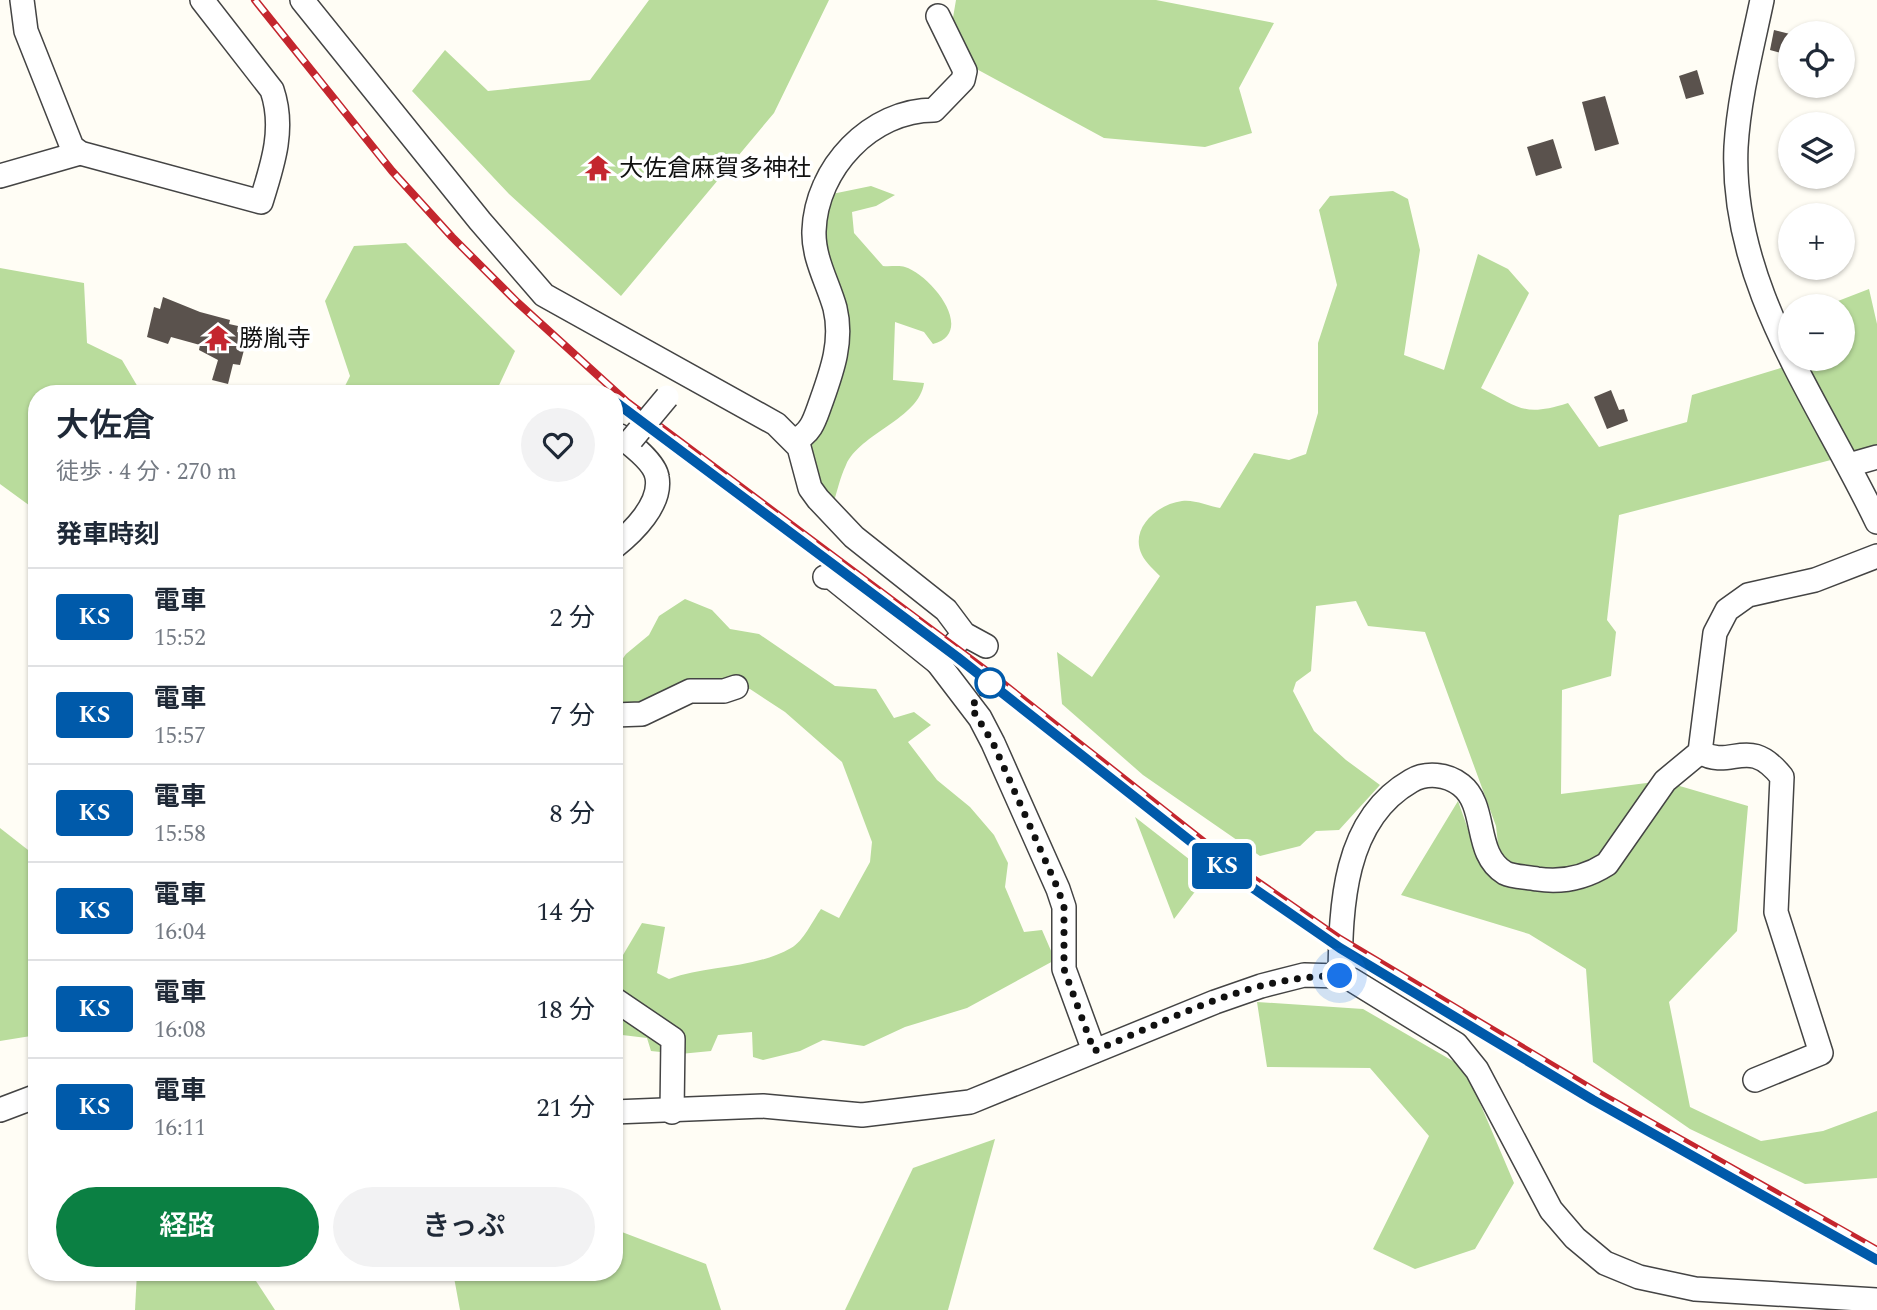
<!DOCTYPE html>
<html lang="ja">
<head>
<meta charset="utf-8">
<style>
	:root { --surface:#fff; --page:#f2f2f3; --text:#1f2937; --muted:#747a83; --line:#e0e1e3; --accent:#0b8043 }
	body { margin:0; font-family:Spectral,"Noto Sans JP",serif; background:var(--page); color:var(--text); height:100vh; display:flex; flex-direction:column; font-size:26px; white-space:nowrap }
	* { box-sizing:border-box; margin:0 }
	p { font-size:23px; color:var(--muted) }
	.icon { flex:none; width:38px; height:38px; fill:none; stroke:currentColor; stroke-width:2; stroke-linecap:round; stroke-linejoin:round }
	.map { position:relative; flex:1; overflow:hidden }
	.side { position:absolute; left:28px; top:385px; width:595px; height:896px; display:flex; flex-direction:column; background:var(--surface); border-radius:28px; box-shadow:0 2px 5px #0004 }
	.side>* { flex:none }
	.badge { padding:0 14px; border-radius:5px; font-size:24px; line-height:46px }
	.buttons { position:absolute; left:1778px; top:21px; display:grid; gap:14px }
	.buttons a { display:grid; place-items:center; width:77px; height:77px; border-radius:50%; background:var(--surface); box-shadow:0 2px 5px #0004; font-size:35px }
	.you { position:absolute; width:35px; height:35px; margin:-18px; border:5px solid #fff; border-radius:50%; background:#1a73e8; box-shadow:0 0 0 10px #1a73e833 }
	.map>.badge { position:absolute; translate:-50% -50%; box-shadow:0 0 0 4px #fff }
	h2 { padding:0 28px; font-size:26px; line-height:63px }
	.round { display:grid; place-items:center; flex:none; width:74px; height:74px; border-radius:37px; background:var(--page) }
	.head { display:flex; align-items:center; justify-content:space-between; height:119px; padding:0 28px }
	h1 { font-size:33px; font-weight:600; line-height:52px }
	.action { display:flex; gap:14px; margin-top:auto; padding:14px 28px }
	.action a { flex:1; height:80px; border-radius:42px; background:var(--accent); color:#fff; font-size:28px; font-weight:600; line-height:80px; text-align:center }
	.action a+a { background:var(--page); color:var(--text) }
	ul { padding:0; list-style:none }
	li { display:flex; align-items:center; gap:21px; height:98px; padding:0 28px; border-top:2px solid var(--line) }
	li div { flex:1 }
	li b { display:block; font-size:26px }
	li em { font-style:normal }
	li .badge { min-width:77px; font-weight:700; text-align:center }
	.map>svg:first-child { display:block }
	.forest { fill:#b9dc9c }
	.building { fill:#5a524d }
	.lines { fill:none; stroke-linecap:round; stroke-linejoin:round }
	.minor-casing { stroke:#444; stroke-width:26 }
	.minor { stroke:#fff; stroke-width:23 }
	.rail-casing { stroke:#c4262e; stroke-width:8 }
	.rail { stroke:#fff; stroke-width:5; stroke-dasharray:16; stroke-linecap:butt }
	.minor-bridge-casing { stroke:#444; stroke-width:26; stroke-linecap:butt }
	.minor-bridge { stroke:#fff; stroke-width:23 }
	.line-casing { stroke:#fff; stroke-width:16 }
	.line { stroke:#005aaa; stroke-width:10 }
	.walk { stroke:#111; stroke-width:7; stroke-dasharray:0 12.6 }
	.stop-dot { fill:#fff; stroke:#005aaa; stroke-width:3.5 }
	.labels { text-anchor:middle; stroke-width:7; stroke-linejoin:round; paint-order:stroke }
	.poi-label { font-size:24px; fill:#111; stroke:#fff; text-anchor:start }
</style>
</head>
<body>
<div class="map">
<svg width="1877" height="1310" viewBox="0 0 1877 1310">
	<rect width="100%" height="100%" fill="#fffdf5"/>
	<!-- forest -->
	<g class="forest">
		<polygon points="649,0 829,0 774,113 621,296 509,194 412,91 445,50 488,91 590,80"/>
		<polygon points="956,0 1156,0 1274,23 1239,88 1252,133 1205,147 1104,138 947,53"/>
		<path d="M871,186L895,195L876,206L852,212L854,233L883,266C889,267 899,265 905,267C931,275 977,332 933,344L924,332L895,322L893,380L924,383C919,419 860,433 846,465C840,477 837,493 832,507L821,497L807,442L836,371L820,253V209L832,194Z"/>
		<path d="M1393,191L1408,199L1420,250L1404,355L1444,370L1478,254L1508,269L1529,293L1481,388C1520,408 1524,417 1568,403L1599,447L1687,422L1692,395L1810,359H1843V306H1825L1869,289L1877,324V448L1619,515L1607,620L1616,632L1611,676L1562,690L1561,794L1662,781L1593,869L1508,871L1498,844L1496,826L1425,632L1368,626L1356,601L1316,606L1311,671L1296,682L1293,691L1314,731L1346,760L1380,785L1339,830L1316,831L1300,846L1260,856L1143,775L1062,704L1057,652L1092,677L1160,576C1154,570 1146,563 1142,555C1129,529 1157,504 1182,501C1193,499 1209,506 1220,508L1254,453L1289,460L1306,454L1318,413V343L1337,285L1319,210L1330,196Z"/>
		<polygon points="406,243 515,351 495,394 341,394 350,376 325,301 354,246"/>
		<polygon points="0,268 84,283 87,343 122,360 142,394 37,394 37,511 0,484"/>
		<path d="M685,599L712,610L730,629L759,634L835,686L876,689L894,718L914,712L931,725L908,742L937,780L970,807L994,835L1008,863L1005,887L1024,932L1042,930L1055,960L967,1008L905,1027L864,1046L823,1040L800,1051L763,1060L753,1057L752,1032L718,1035L711,1051L680,1054L651,1051L647,1038L614,1034V951L623,955L642,923L665,927L657,973L669,979C708,965 754,969 791,948C803,942 813,920 821,909L839,918L870,862L872,842L842,762L785,712L750,689L722,686L641,709L614,706V671L626,654L649,635L659,616Z"/>
		<polygon points="1666,782 1748,806 1737,931 1669,1002 1690,1107 1761,1141 1823,1131 1877,1111 1877,1178 1805,1184 1690,1129 1593,1062 1586,969 1529,934 1401,895 1458,801 1480,863 1509,878 1596,875"/>
		<polygon points="1135,817 1212,877 1197,889 1174,919"/>
		<polygon points="0,828 37,857 37,1035 0,1041"/>
		<polygon points="1257,1002 1363,1009 1465,1068 1514,1183 1475,1249 1415,1269 1373,1249 1429,1136 1370,1068 1267,1067"/>
		<polygon points="995,1139 948,1310 845,1310 913,1168"/>
		<polygon points="614,1229 706,1264 721,1310 460,1310 453,1272 614,1272"/>
		<polygon points="137,1272 250,1272 275,1310 135,1310"/>
	</g>
	<!-- building -->
	<g class="building">
		<polygon points="1774,30 1790,34 1788,55 1770,50"/>
		<polygon points="1697,70 1704,94 1686,99 1679,76"/>
		<polygon points="1605,96 1619,144 1595,151 1582,102"/>
		<polygon points="1553,139 1562,168 1536,176 1527,147"/>
		<polygon points="163,297 200,312 230,320 229,324 238,326 237,332 241,333 237,348 244,350 240,365 233,364 228,384 212,380 218,360 199,350 200,345 171,337 168,344 147,337 154,307 160,309"/>
		<polygon points="1611,390 1619,410 1624,409 1628,421 1607,429 1594,397"/>
	</g>
	<g class="lines">
		<!-- minor casing -->
		<g class="minor-casing">
			<g id="minor">
				<path d="M22,0L26,31L72,147L80,153L261,202C273,164 285,128 272,90L202,0"/>
				<polyline points="302,0 480,221 544,295 776,424 799,447 810,488 818,499 854,537 946,610 964,634 986,646"/>
				<path d="M1762,0C1752,48 1739,97 1736,147C1730,286 1820,402 1877,522"/>
				<polyline points="0,176 80,153"/>
				<path d="M795,440C812,433 815,418 821,402C832,371 843,341 835,308C828,283 813,258 814,231C816,168 871,110 934,110L963,80L965,71L938,16"/>
				<polyline points="1849,465 1877,457"/>
				<path d="M614,547C633,532 662,504 657,477C655,463 632,445 620,436"/>
				<polyline points="825,577 830,576 938,663"/>
				<polyline points="964,634 938,663 980,718 993,743 1058,889 1064,907 1064,969 1094,1051"/>
				<polyline points="614,715 642,714 690,691 724,691 736,687"/>
				<path d="M1700,752C1732,771 1748,734 1782,777L1776,912L1821,1053L1755,1080"/>
				<path d="M1340,976C1341,906 1343,820 1411,781C1426,772 1447,774 1461,785C1488,806 1473,854 1505,873C1513,877 1527,877 1537,879C1563,883 1585,878 1607,864L1665,781L1700,752L1715,633L1727,610L1748,595L1815,580L1877,556"/>
				<polyline points="614,999 673,1039 672,1112"/>
				<polyline points="0,1110 37,1096"/>
				<polyline points="614,1112 763,1106 862,1115 970,1102 1215,1002 1261,986 1304,975 1340,976 1352,980 1456,1044 1477,1070 1551,1210 1575,1238 1605,1263 1639,1277 1695,1289 1877,1300"/>
			</g>
		</g>
		<!-- minor -->
		<use href="#minor" class="minor"/>
		<!-- rail casing -->
		<g class="rail-casing">
			<polyline id="rail" points="255,0 392,171 452,237 517,302 627,402 997,679 1233,865 1340,939 1598,1093 1877,1250"/>
		</g>
		<!-- rail -->
		<use href="#rail" class="rail"/>
		<!-- minor-bridge casing -->
		<g class="minor-bridge-casing">
			<polyline id="minor-bridge" points="632,439 667,397"/>
		</g>
		<!-- minor-bridge -->
		<use href="#minor-bridge" class="minor-bridge"/>
	</g>
	<g class="lines">
		<!-- line casing -->
		<g class="line-casing">
			<polyline id="line" points="614,401 957,657 1227,870 1340,948 1593,1100 1877,1260"/>
		</g>
		<!-- line -->
		<use href="#line" class="line"/>
		<!-- walk -->
		<path class="walk" d="M990,683L971,707L993,743L1058,889L1064,907V969L1094,1051C1172,1019 1254,974 1340,976"/>
	</g>
	<!-- icons -->
	<defs>
		<g id="temple-bare" transform="scale(2.1)"><path d="M0-6L5-2H3V0L6.5 2.5H4V6H1.5V3h-3V6H-4V2.5H-6.5L-3 0V-2H-5Z" fill="#c4262e" stroke="#fff" stroke-width="2.5" paint-order="stroke"/></g>
	</defs>
	<g fill-rule="evenodd">
		<use href="#temple-bare" x="598" y="168"/>
		<use href="#temple-bare" x="218" y="338"/>
	</g>
	<!-- markers -->
	<circle class="stop-dot" cx="990" cy="683" r="14"/>
	<g class="labels">
		<!-- poi labels -->
		<g class="poi-label">
			<text x="619" y="176">大佐倉麻賀多神社</text>
			<text x="239" y="346">勝胤寺</text>
		</g>
	</g>
</svg>
<div class="buttons">
<a><svg class="icon" aria-label="locate" viewBox="0 0 24 24"><circle cx="12" cy="12" r="6"/><path d="M12 2v4M12 18v4M2 12h4M18 12h4"/></svg></a>
<a><svg class="icon" aria-label="layers" viewBox="0 0 24 24"><path d="M12 4l9 5-9 5-9-5zM3 14l9 5 9-5"/></svg></a>
<a>+</a>
<a>−</a>
</div>
<div class="you" style="left:1340px;top:976px"></div>
<b class="badge" style="left:1222px;top:866px;background:#005aaa;color:#fff">KS</b>
<section class="side">
<div class="head"><div><h1>大佐倉</h1><p>徒歩 · 4 分 · 270 m</p></div><a class="round"><svg class="icon" aria-label="heart" viewBox="0 0 24 24"><path d="M12 20l-8-8c-3-5 5-10 8-4 3-6 11-1 8 4z"/></svg></a></div>
<h2>発車時刻</h2>
<ul>
<li><span class="badge" style="background:#005aaa;color:#fff">KS</span><div><b>電車</b><p>15:52</p></div><em>2 分</em></li>
<li><span class="badge" style="background:#005aaa;color:#fff">KS</span><div><b>電車</b><p>15:57</p></div><em>7 分</em></li>
<li><span class="badge" style="background:#005aaa;color:#fff">KS</span><div><b>電車</b><p>15:58</p></div><em>8 分</em></li>
<li><span class="badge" style="background:#005aaa;color:#fff">KS</span><div><b>電車</b><p>16:04</p></div><em>14 分</em></li>
<li><span class="badge" style="background:#005aaa;color:#fff">KS</span><div><b>電車</b><p>16:08</p></div><em>18 分</em></li>
<li><span class="badge" style="background:#005aaa;color:#fff">KS</span><div><b>電車</b><p>16:11</p></div><em>21 分</em></li>
</ul>
<div class="action"><a>経路</a><a>きっぷ</a></div>
</section>
</div>
</body>
</html>
